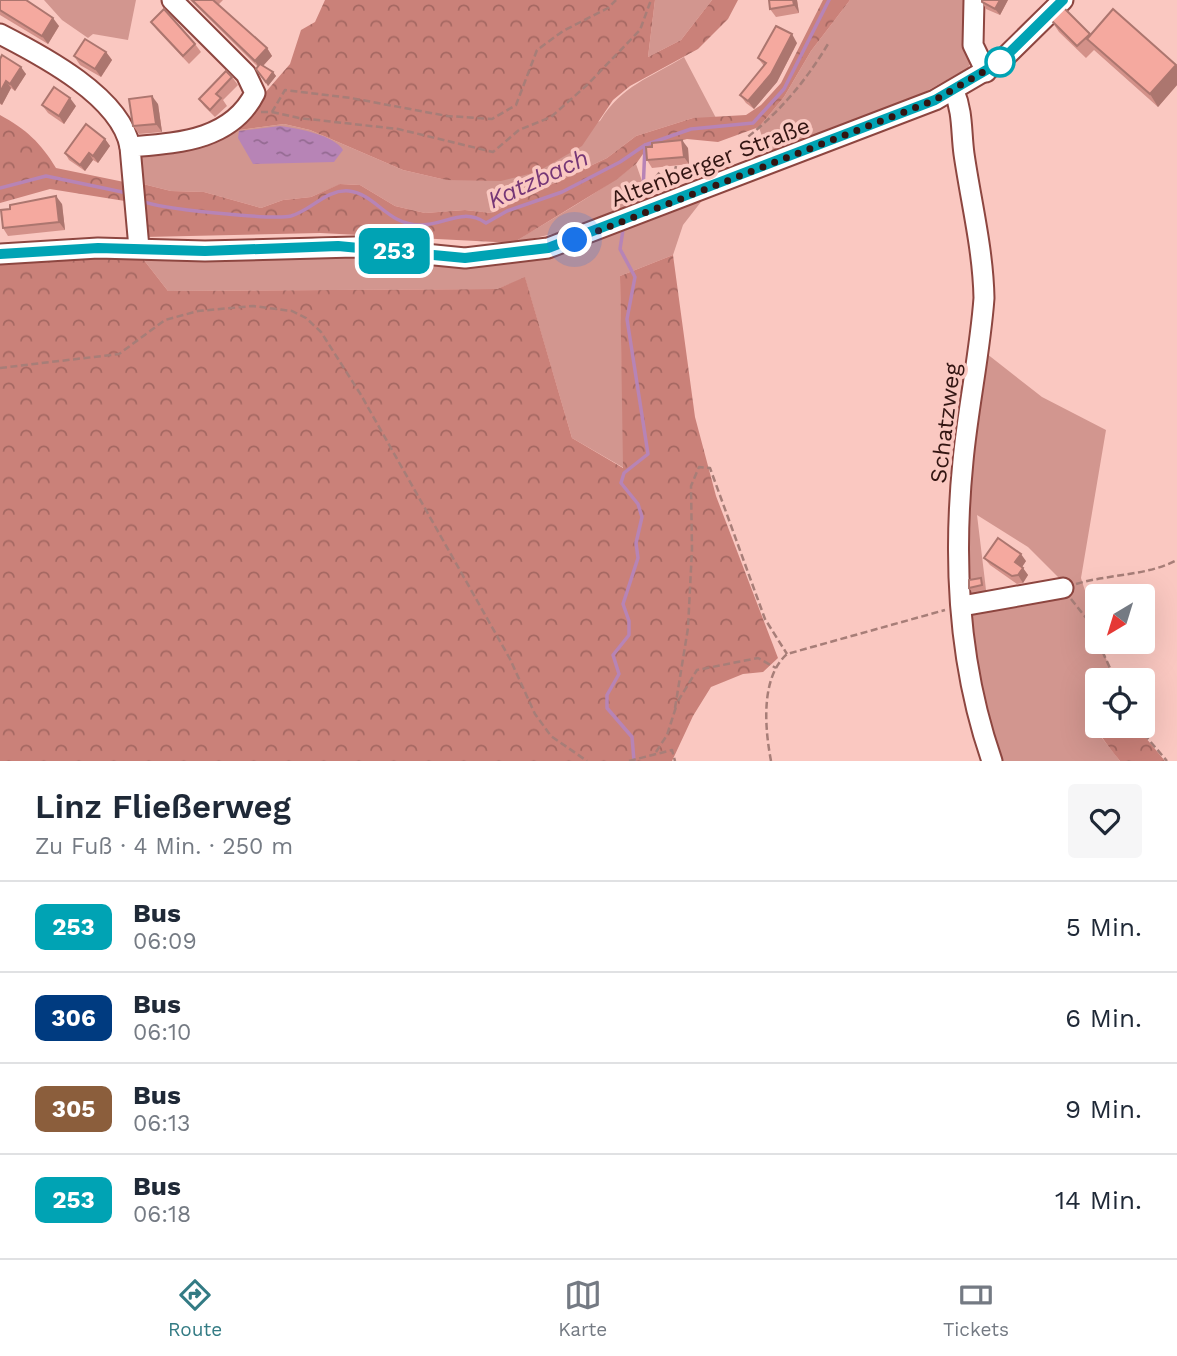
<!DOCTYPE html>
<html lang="de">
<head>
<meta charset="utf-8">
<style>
	:root { --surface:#fff; --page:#f6f6f7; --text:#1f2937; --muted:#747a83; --line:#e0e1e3; --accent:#337b84 }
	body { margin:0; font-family:"Work Sans",sans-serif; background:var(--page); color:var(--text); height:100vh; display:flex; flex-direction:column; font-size:26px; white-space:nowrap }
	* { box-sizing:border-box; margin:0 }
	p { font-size:23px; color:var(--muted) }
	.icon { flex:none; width:38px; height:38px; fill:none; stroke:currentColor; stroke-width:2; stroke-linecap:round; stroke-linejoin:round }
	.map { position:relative; height:761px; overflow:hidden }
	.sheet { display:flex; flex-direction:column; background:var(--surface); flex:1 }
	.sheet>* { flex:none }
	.badge { padding:0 14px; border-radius:10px; font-size:24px; line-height:46px }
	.needle { width:46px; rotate:218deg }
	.tools { position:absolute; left:1085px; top:584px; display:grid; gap:14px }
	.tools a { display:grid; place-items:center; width:70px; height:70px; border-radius:7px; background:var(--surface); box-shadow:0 7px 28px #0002; font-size:35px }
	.you { position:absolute; width:35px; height:35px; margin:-18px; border:5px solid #fff; border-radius:50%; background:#1a73e8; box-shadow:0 0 0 10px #1a73e833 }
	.map>.badge { position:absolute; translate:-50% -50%; box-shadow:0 0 0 4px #fff }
	.round { display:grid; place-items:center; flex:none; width:74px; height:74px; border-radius:7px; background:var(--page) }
	.summary { display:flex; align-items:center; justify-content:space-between; height:119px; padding:0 35px }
	h1 { font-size:33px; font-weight:600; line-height:52px }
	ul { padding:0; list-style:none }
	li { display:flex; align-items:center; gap:21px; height:91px; padding:0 35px; border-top:2px solid var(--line) }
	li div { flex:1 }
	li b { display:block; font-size:26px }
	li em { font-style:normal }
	li .badge { min-width:77px; font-weight:700; text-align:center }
	.tabs { display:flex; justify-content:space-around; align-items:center; height:98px; border-top:2px solid var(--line); background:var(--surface); font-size:19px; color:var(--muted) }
	.tabs a { display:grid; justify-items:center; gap:4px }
	.tabs .active { color:var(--accent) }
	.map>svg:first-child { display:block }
	.green { fill:#d2968f }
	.forest { fill:url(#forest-crowns) }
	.water { fill:url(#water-ripples) }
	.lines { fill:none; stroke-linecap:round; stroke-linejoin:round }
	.stream { stroke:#b784b6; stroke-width:3.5 }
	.minor-casing { stroke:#8d4640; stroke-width:23 }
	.path { stroke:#a77e78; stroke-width:2.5; stroke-dasharray:7 3.5; stroke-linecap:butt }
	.minor { stroke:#fff; stroke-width:19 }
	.wall { fill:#d39189 }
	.shaded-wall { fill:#ac766f }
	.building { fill:#f5a99f; stroke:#ac766f; stroke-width:2 }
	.line-casing { stroke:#fff; stroke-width:16 }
	.line { stroke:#00a3b4; stroke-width:10 }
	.walk { stroke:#321512; stroke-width:7; stroke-dasharray:0 12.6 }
	.stop-dot { fill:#fff; stroke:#00a3b4; stroke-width:3.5 }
	.labels { text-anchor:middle; stroke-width:7; stroke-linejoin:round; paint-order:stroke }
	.street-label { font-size:23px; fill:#321512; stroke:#fac8c1 }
	.water-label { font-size:24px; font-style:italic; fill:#763777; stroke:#fac8c1 }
</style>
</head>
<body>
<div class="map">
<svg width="1177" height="761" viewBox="0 0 1177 761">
	<defs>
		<pattern id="forest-crowns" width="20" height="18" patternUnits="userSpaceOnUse" patternTransform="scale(1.75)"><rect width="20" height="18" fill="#ca8179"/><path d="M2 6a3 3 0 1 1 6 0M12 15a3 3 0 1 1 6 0" fill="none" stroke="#a56862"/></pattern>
		<pattern id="water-ripples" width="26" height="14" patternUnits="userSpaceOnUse" patternTransform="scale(1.75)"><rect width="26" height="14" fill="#b784b6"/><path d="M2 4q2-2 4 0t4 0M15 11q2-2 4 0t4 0" fill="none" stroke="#956b93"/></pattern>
	</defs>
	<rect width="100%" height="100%" fill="#fac8c1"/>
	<!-- green -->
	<g class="green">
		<polygon points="44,0 136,0 128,40 93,34 88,38 62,20"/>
		<polygon points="655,0 712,0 681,40 648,57"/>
		<polygon points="850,0 970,0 971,62 968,68 918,96 767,153 759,127 784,97 811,51"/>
		<path d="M684,57L716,118H693L636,136L607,158L491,213L465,210L425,213L395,206L360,185L341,184L311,197L283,200L261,208L204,192L171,191L139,183L138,161L143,155L232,131L284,124L310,130L403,170L446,180L600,121C622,85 650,78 684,57Z"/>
		<path d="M636,164L648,198L561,232L513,243C554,217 598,194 636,164Z"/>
		<polygon points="704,198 683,225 673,255 620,276 624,468 572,438 525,278 497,289 168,291 140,255 551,254"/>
		<polygon points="982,350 1042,397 1106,430 1081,578 1097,629 1097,642 1101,642 1113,681 1097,681 1093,718 1102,738 1120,761 996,761 966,608 1065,584 1028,547 977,515 987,598 970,600 963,564"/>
	</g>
	<!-- forest -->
	<g class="forest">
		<polygon points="325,0 655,0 648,57 681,40 712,0 738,0 728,19 698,49 630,86 613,100 582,146 537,172 501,181 446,180 403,170 310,130 284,124 232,131 290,64 301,30 315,22"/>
		<polygon points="823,0 850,0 811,51 784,97 759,127 718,142 687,139 657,147 643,154 636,164 616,180 513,243 320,233 145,237 139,183 171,191 204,192 261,208 283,200 311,197 340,184 360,185 395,206 425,213 465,210 491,213 607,158 636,136 693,118 746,115 761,105 781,83"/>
		<path d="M0,115C26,129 41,143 56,168L129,183L131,202L50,189L0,203Z"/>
		<polygon points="140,255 168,291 497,289 525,277 572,438 623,468 620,276 673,255 695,417 716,496 778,658 763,672 743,674 711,687 693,716 672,761 0,761 0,261"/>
		<path d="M1097,696V726H1136L1165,761H1120C1108,745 1080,715 1097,696Z"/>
	</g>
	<!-- water -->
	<path class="water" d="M280,126C297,128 334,135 343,150L334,162L253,164L238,138L239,131Z"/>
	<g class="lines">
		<!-- stream -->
		<g class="stream">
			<polyline points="0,188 46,176 127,193"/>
			<polyline points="638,200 643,192 645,145"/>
			<path d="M143,201C156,209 275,220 291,216C312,210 326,189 349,191C376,194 387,225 420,225C446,225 462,207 486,223L507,211L562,192L620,162L645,145L691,129L753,123L784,89L829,0"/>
			<polyline points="623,230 620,249 635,277 627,319 648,454 624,473 621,483 638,504 642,517 636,543 638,558 623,604 629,621 629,635 613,655 619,674 607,695 607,708 632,737 634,761"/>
		</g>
		<!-- minor casing -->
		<g class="minor-casing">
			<g id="minor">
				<polyline points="974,0 973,45 986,72"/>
				<path d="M0,34C43,56 121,97 130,147"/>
				<path d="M954,91C963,112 961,132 964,154C971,202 983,249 984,298C980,353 968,407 963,461C953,561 959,666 992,761"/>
				<path d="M139,248L130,147C177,143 231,141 255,93L246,74L172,0"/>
				<polyline points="0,254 98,248 205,251 354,247 465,258 548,248 935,100 1000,62 1063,0"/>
				<polyline points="962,606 1063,588"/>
			</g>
		</g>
		<!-- path -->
		<g class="path">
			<polyline points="261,112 272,112 285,90 351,98 447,116 492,119 516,105 537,50 563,31 608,8 616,0"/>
			<polyline points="272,112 299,118 398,129 493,152 519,130 551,117 587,85 640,30 651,0"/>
			<path d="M740,143C777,115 804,84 828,44"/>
			<polyline points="655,178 660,172 675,170 676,166"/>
			<polyline points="0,368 119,354 165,320 198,311 253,306 292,311 306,318 321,332 361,395 510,659 535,714 551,736 587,761"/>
			<path d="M1076,584C1109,574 1147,576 1177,560"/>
			<polyline points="1071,599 1087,619 1097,640"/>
			<polyline points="1098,642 1116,681"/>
			<polyline points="678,701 697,670 758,658 776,668"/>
			<polyline points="675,708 688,628 692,549 691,486 699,467 710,468 765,619 787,654"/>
			<polyline points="1137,726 1167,761"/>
			<polyline points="656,752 667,735 676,707"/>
			<polyline points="629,761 672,750 675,761"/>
			<path d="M771,761C765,729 760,678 787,654L945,610"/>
		</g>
		<!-- minor -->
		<use href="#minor" class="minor"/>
	</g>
	<!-- wall -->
	<g class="wall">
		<polygon points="0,0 59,26 48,44 0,15"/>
		<polygon points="190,0 223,0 218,5 267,48 272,56 263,66 273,72 276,76 268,86 256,69 258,67"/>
		<polygon points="769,0 797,0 799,13 776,17 770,9"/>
		<polygon points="982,0 1008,0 1000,15 986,9 982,2"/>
		<polygon points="1063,7 1091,35 1177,66 1177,85 1158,107 1094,50 1086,58 1059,32 1051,20"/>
		<polygon points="151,22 195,44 201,52 189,64 157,30"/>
		<polygon points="797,43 777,82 754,109 746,103 740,95 764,66 758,58"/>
		<polygon points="106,52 112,60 101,77 80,65 74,56"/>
		<polygon points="0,59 26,74 15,91 11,88 2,105 0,104"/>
		<polygon points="232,77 238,85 223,100 227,106 215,117 204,106 199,99"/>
		<polygon points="158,104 162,132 139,134 133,126"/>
		<polygon points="42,105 76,106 64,124 48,113"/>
		<polygon points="105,139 110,146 98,163 93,160 85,171 69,160 65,153"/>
		<polygon points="688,148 689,164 652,168 647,160"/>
		<polygon points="62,204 65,230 8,236 3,228"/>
		<polygon points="984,558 1026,561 1022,567 1028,575 1023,583 1017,584 990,565"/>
		<polygon points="981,578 984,583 985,589 972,592 969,588"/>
	</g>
	<!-- shaded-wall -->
	<g class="shaded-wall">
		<polygon points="793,0 797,0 799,13 794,5"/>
		<polygon points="1000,0 1008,0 1000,15 995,9"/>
		<polygon points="53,18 59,26 48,44 42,36"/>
		<polygon points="792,34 797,43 777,82 754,109 748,101"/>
		<polygon points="267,48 272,56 260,69 255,61"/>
		<polygon points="106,52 112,60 101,77 95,69"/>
		<polygon points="1176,65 1177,66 1177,85 1158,107 1150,94"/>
		<polygon points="21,67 26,74 15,91 10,84"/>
		<polygon points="273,72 276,76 268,86 266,82"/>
		<polygon points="6,81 11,88 2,105 0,103 0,92"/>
		<polygon points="152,96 158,104 162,132 156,124"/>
		<polygon points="70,98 76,106 64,124 59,116"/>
		<polygon points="105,139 110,146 98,163 93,156"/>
		<polygon points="682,140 688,148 689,164 684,157"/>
		<polygon points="89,153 93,160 85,171 80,165"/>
		<polygon points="56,196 62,204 65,230 59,222"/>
		<polygon points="1021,554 1026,561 1020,570 1015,562"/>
		<polygon points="1023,568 1028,575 1023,583 1018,575"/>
	</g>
	<!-- building -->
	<g class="building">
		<polygon points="0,0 26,0 53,18 42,36 0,10"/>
		<polygon points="192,0 213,0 267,48 255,61"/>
		<polygon points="769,0 793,0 794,5 770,9"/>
		<polygon points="982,0 1000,0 995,9 982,2"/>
		<polygon points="1063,7 1090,34 1077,46 1051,20"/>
		<polygon points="164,9 195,44 183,56 151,22"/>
		<polygon points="1113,9 1176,65 1150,94 1087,39"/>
		<polygon points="776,26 792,34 771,74 748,101 740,95 766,63 758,58"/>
		<polygon points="85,39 106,52 95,69 74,56"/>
		<polygon points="2,55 21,67 10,84 6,81 0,92 0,59"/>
		<polygon points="260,64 273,72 266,82 256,69"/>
		<polygon points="226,71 232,77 216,94 221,98 210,110 199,99"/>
		<polygon points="54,87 70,98 59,116 42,105"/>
		<polygon points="152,96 156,124 133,126 129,99"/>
		<polygon points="86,124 105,139 93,156 89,153 80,165 65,153"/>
		<polygon points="682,140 684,157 647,160 646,147 652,147 652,143"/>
		<polygon points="56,196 59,222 3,228 1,210 10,209 10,205"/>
		<polygon points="998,538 1021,554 1015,562 1023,568 1018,575 1012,576 984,558"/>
		<polygon points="981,578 982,585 969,588 969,580"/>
	</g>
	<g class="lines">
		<!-- line casing -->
		<g class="line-casing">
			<polyline id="line" points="0,254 98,248 205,251 338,246 465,258 548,248 935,100 1000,62 1063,0"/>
		</g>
		<!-- line -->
		<use href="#line" class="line"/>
		<!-- walk -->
		<polyline class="walk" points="575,240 935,100 1000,62"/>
	</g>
	<!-- markers -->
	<circle class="stop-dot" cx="1000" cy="62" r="14"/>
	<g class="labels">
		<!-- street labels -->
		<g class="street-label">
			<text transform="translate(710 162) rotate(-21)" y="8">Altenberger Straße</text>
			<text transform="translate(945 423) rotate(-83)" y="8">Schatzweg</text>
		</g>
		<!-- water labels -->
		<g class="water-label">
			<text transform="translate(538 179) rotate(-25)" y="8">Katzbach</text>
		</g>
	</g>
</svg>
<div class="tools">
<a><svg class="needle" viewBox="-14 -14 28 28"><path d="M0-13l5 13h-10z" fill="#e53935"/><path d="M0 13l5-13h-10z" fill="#747a83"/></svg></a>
<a><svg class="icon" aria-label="locate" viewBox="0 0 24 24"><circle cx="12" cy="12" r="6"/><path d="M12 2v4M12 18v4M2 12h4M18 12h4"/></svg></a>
</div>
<div class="you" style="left:575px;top:240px"></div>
<b class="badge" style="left:394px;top:251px;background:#00a3b4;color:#fff">253</b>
</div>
<section class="sheet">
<div class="summary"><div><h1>Linz Fließerweg</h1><p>Zu Fuß · 4 Min. · 250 m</p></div><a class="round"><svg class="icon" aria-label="heart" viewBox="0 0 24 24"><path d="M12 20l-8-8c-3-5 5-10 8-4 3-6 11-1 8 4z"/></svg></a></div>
<ul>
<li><span class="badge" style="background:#00a3b4;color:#fff">253</span><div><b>Bus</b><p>06:09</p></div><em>5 Min.</em></li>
<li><span class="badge" style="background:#003b80;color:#fff">306</span><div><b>Bus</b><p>06:10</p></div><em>6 Min.</em></li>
<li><span class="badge" style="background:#8b5e3c;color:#fff">305</span><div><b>Bus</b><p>06:13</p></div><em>9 Min.</em></li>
<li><span class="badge" style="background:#00a3b4;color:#fff">253</span><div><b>Bus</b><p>06:18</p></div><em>14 Min.</em></li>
</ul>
</section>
<nav class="tabs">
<a class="active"><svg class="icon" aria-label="directions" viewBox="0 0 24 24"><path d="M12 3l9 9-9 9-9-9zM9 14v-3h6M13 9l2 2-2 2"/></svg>Route</a>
<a><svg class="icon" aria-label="map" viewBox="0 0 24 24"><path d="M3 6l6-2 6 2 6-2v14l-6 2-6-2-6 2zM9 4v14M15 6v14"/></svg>Karte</a>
<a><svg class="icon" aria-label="tickets" viewBox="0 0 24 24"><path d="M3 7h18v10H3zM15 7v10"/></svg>Tickets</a>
</nav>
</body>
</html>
